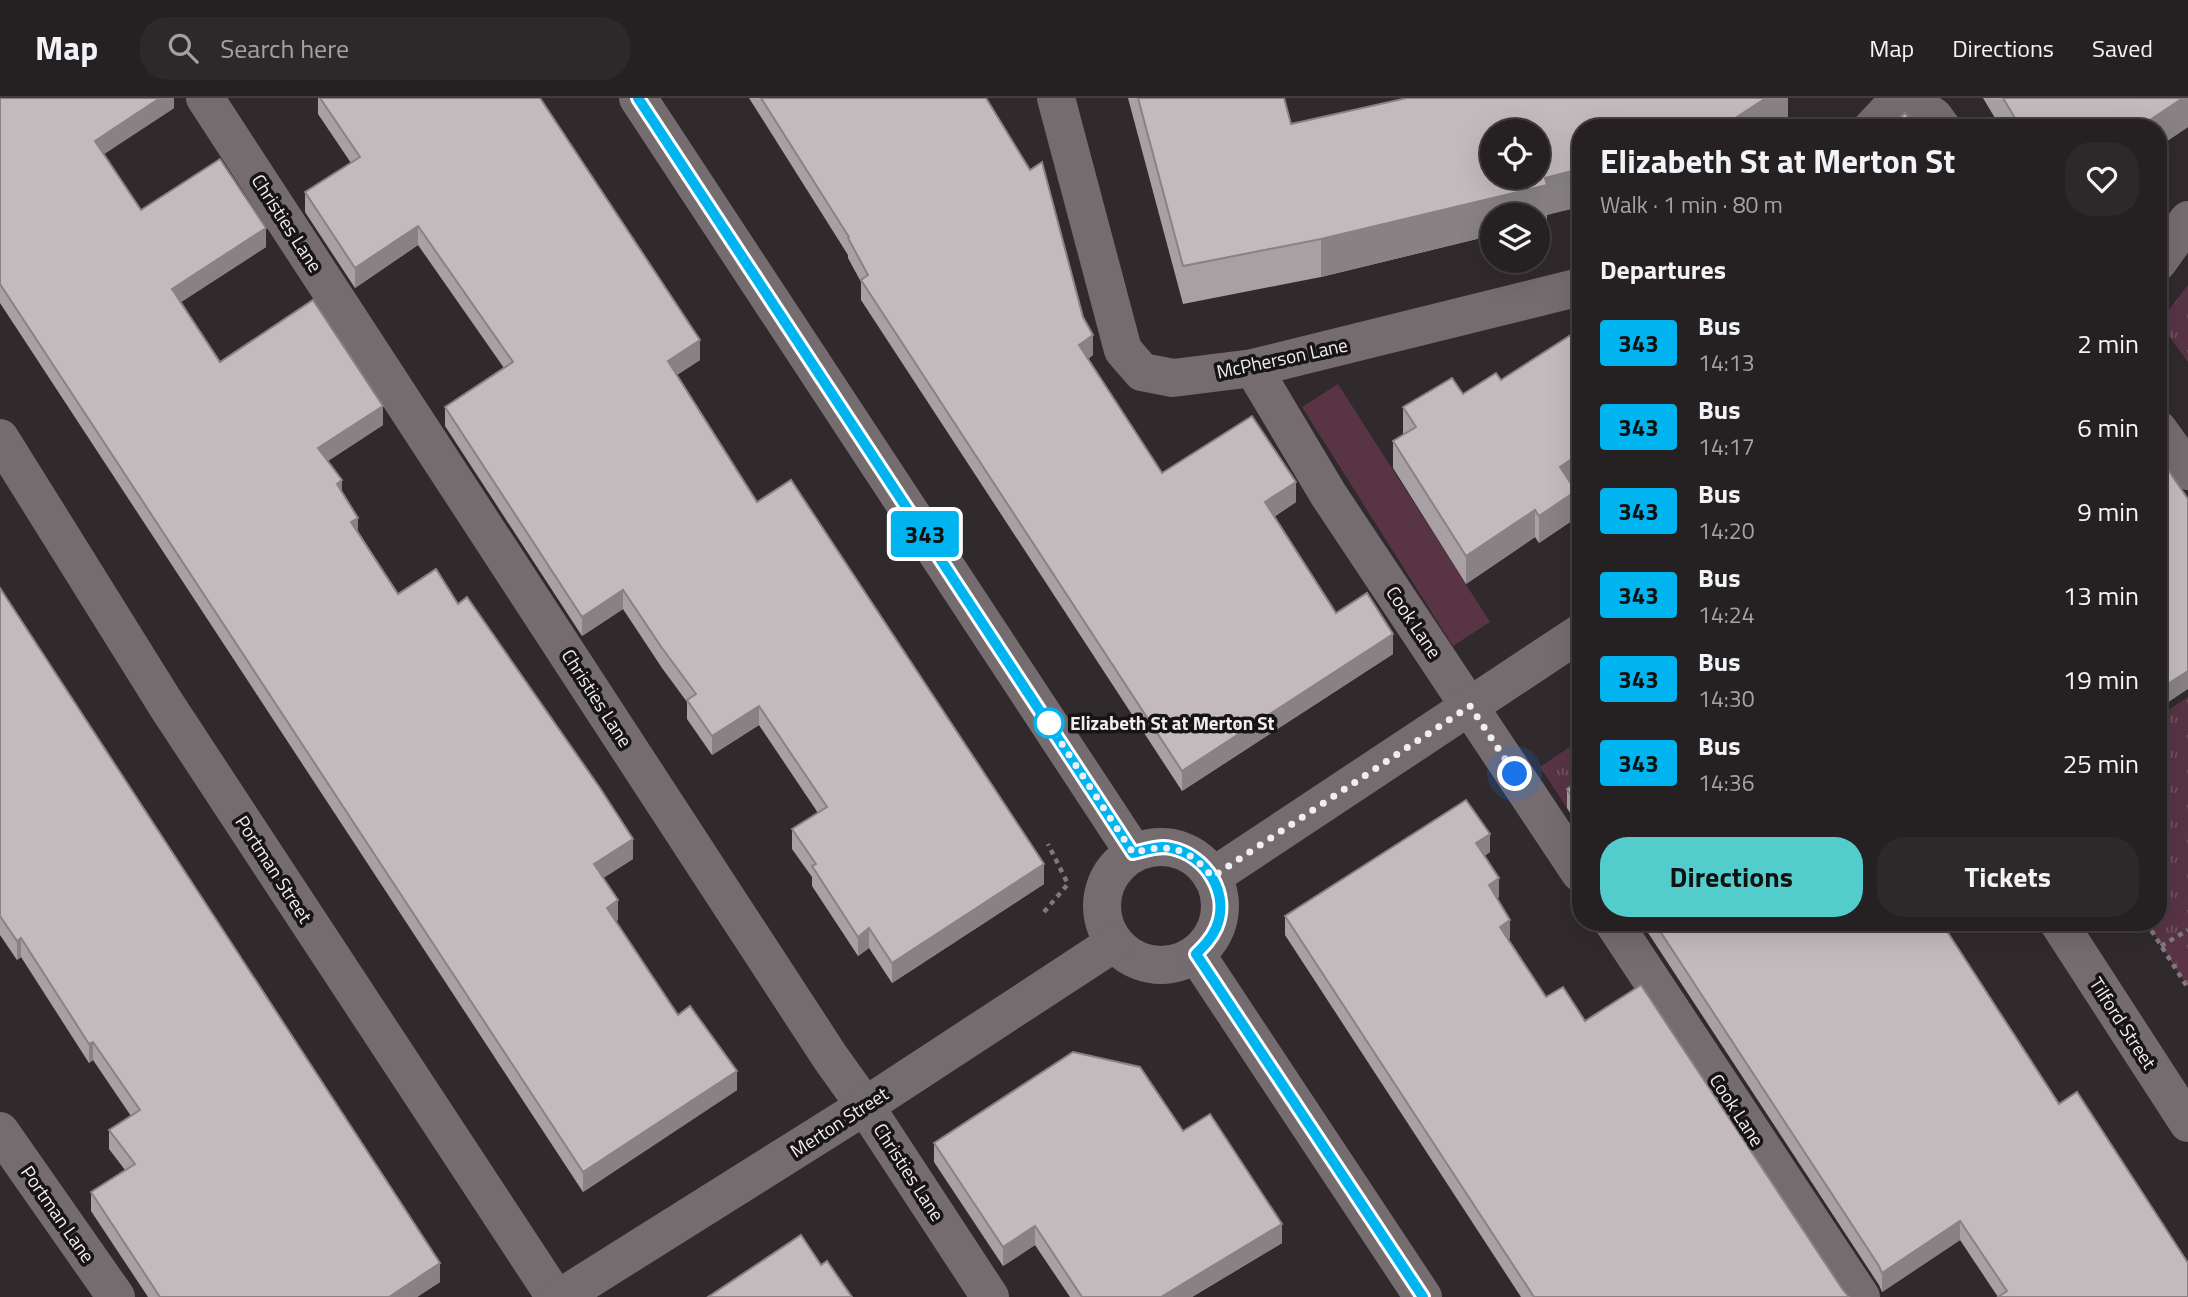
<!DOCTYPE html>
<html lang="en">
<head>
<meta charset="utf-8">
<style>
	:root { --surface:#252022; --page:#2d282a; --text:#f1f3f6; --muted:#a3a3a5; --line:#423e40; --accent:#53cdcb }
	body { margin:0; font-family:"Titillium Web",sans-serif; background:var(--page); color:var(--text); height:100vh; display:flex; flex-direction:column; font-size:26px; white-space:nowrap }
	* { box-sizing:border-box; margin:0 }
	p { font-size:23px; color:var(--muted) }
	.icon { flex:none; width:38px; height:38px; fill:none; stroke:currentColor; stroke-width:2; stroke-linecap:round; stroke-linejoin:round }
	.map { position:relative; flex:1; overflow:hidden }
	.drawer { position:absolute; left:1572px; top:21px; width:595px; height:812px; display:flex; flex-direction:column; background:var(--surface); border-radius:28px; box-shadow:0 7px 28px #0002,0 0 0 2px var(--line) }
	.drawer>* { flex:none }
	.badge { padding:0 14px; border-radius:5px; font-size:24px; line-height:46px }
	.fabs { position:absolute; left:1480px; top:21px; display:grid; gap:14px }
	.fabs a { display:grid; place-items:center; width:70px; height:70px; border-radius:50%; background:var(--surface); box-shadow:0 7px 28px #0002,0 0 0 2px var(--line); font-size:35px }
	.you { position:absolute; width:35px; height:35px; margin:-18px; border:5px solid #fff; border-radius:50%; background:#1a73e8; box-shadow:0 0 0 10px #1a73e833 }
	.map>.badge { position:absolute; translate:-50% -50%; box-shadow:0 0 0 4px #fff }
	h2 { padding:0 28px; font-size:26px; line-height:63px }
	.round { display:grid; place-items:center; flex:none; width:74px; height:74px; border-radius:28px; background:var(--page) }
	.head { display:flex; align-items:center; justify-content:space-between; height:119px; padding:0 28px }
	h1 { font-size:33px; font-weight:700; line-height:52px }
	.action { display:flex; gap:14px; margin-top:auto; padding:14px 28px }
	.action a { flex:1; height:80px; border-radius:28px; background:var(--accent); color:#111; font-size:28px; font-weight:700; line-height:80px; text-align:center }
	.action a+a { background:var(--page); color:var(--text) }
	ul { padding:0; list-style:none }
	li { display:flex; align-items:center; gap:21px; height:84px; padding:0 28px }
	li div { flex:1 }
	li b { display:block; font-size:26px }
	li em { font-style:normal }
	li .badge { min-width:77px; font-weight:700; text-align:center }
	header { display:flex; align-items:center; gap:42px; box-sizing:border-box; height:98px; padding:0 35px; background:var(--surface); border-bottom:2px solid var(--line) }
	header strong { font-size:33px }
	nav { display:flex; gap:38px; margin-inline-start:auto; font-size:24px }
	.search { width:490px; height:63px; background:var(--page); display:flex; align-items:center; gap:18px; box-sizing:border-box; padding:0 24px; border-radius:28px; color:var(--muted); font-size:26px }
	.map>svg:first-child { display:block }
	.grass { fill:#583445 }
	.park { fill:url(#park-tufts) }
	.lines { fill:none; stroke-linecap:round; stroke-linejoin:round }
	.path { stroke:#7f797b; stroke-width:4.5; stroke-dasharray:5 5; stroke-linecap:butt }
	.minor { stroke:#746c6f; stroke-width:38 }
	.wall { fill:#a8a0a3 }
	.shaded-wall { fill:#888285 }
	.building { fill:#c3babe; stroke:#888285; stroke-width:2; fill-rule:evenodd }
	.line-casing { stroke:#fff; stroke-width:16 }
	.line { stroke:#00b5ef; stroke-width:10 }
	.walk { stroke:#f2edef; stroke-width:7; stroke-dasharray:0 12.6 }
	.stop-dot { fill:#fff; stroke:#00b5ef; stroke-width:3.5 }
	.labels { text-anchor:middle; stroke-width:7; stroke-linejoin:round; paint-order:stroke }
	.street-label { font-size:19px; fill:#f2edef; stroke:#171415 }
	.stop-label { font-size:19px; font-weight:bold; fill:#f2edef; stroke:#171415; text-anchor:start }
</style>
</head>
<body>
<header>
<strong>Map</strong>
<div class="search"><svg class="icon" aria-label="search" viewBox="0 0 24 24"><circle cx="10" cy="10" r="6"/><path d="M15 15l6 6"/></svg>Search here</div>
<nav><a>Map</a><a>Directions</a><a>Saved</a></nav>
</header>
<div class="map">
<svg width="2188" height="1199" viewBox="0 0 2188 1199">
	<defs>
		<pattern id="park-tufts" width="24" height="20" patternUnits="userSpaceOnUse" patternTransform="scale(1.75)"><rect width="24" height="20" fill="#583445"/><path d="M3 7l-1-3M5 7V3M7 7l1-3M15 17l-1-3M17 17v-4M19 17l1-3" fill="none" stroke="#705260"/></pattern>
	</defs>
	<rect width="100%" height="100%" fill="#312a2d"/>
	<!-- grass -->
	<polygon class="grass" points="1338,286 1490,524 1453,548 1302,309"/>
	<!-- park -->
	<g class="park">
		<polygon points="2188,187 2188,264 2159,225"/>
		<polygon points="2188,599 2188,889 2146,824 2158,824 2158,619"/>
		<polygon points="1580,642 1580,701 1567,710 1540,669"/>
	</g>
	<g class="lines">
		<!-- path -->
		<g class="path">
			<polyline points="1044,814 1068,786 1048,746"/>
			<polyline points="2146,824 2188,890"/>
			<polyline points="2161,848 2188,832"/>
		</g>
		<!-- minor -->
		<g class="minor">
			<polyline points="205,0 830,959 865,1008 990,1199"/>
			<polyline points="638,0 1134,755"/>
			<polyline points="1056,0 1123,252 1142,274 1173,280 1253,270 1580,189"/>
			<polyline points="1872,30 1888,13 1913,4 1934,19 1942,30"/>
			<polyline points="2158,164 2188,122"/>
			<polyline points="1253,270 1328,396 1580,775"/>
			<polyline points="2158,331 2188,373"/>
			<polyline points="0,340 167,608 555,1199"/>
			<circle cx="1161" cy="808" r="59"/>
			<polyline points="1212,779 1580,535"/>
			<polyline points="1613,824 1861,1199"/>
			<polyline points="2058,824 2188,1025"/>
			<polyline points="1196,856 1423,1199"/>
			<polyline points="0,1033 116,1199"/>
			<polyline points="561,1199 865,1008 1114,845"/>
		</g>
	</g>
	<!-- wall -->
	<g class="wall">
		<polygon points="0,0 174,0 174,10 104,56 141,112 266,149 181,204 220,264 383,327 328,363 358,433 398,496 458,506 633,761 603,780 618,822 616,823 678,917 737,992 583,1094 0,205"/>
		<polygon points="318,0 540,0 700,262 677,277 757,404 1044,786 892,885 869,850 858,858 812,788 812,779 792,751 792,731 818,715 759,627 712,657 687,621 687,604 662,570 623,511 582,538 445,328 445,309 504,270 418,147 355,190 305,114 305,94 351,65 318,16"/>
		<polygon points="749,0 986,0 1093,257 1088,261 1162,375 1296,404 1274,419 1336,515 1393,556 1182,693 861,202 861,184 848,160 848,157"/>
		<polygon points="1128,0 1284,0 1291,26 1788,0 1788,23 1547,117 1547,124 1321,179 1183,206"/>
		<polygon points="1983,0 2188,0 2188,29 2158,49 2158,30 2001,30"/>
		<polygon points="1580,231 1580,383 1572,388 1576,420 1539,445 1535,439 1466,486 1393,370 1393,343 1403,337 1403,309 1463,296 1501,282"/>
		<polygon points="0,490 440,1184 417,1199 148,1199 91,1113 91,1094 125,1072 109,1051 109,1032 131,1018 93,962 89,965 21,859 17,862 0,837"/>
		<polygon points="1580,682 1580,731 1567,710 1567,691"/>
		<polygon points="1490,754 1484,758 1499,799 1497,800 1510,840 1508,842 1546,899 1585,923 1849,1199 1521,1199 1285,837 1285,818"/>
		<polygon points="1641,824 1941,824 2059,1006 2188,1165 1998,1199 1960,1142 1882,1194 1879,1187"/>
		<polygon points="1183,1033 1282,1145 1192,1199 1070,1199 1035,1147 1003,1168 934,1064 934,1045"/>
	</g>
	<!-- shaded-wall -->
	<g class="shaded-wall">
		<polygon points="160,0 174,0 174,10 95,62 95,43"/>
		<polygon points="1766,0 1788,0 1788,23 1778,30 1720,30"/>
		<polygon points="2183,0 2188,0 2188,29 2158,49 2158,30 2138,30"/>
		<polygon points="1580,71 1580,109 1547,117 1547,124 1538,126 1538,117 1493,117 1493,137 1321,179 1321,141 1545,80"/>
		<polygon points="418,128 418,147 355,190 355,170"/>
		<polygon points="266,130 266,149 172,210 172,191"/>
		<polygon points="1093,237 1093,257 1079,267 1079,247"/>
		<polygon points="700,242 700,262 668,282 668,263"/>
		<polygon points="383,308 383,327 318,369 318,350"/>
		<polygon points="1580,355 1580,383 1560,396 1560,369"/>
		<polygon points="342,382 342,402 337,386"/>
		<polygon points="1296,384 1296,404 1265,424 1265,404"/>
		<polygon points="1576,393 1576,420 1539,445 1539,418"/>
		<polygon points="1535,412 1535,439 1466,486 1466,458"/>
		<polygon points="358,420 358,439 351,424"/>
		<polygon points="623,492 623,511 582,538 582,519"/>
		<polygon points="1393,536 1393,556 1182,693 1182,673"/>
		<polygon points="2188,573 2188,591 2158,611 2158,592"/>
		<polygon points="759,608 759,627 712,657 712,638"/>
		<polygon points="1490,736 1490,754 1476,764 1476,745"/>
		<polygon points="633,741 633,761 594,786 594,766"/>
		<polygon points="1044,766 1044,786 892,885 892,865"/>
		<polygon points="1499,780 1499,799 1489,805 1489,787"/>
		<polygon points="618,802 618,822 607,829 607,810"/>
		<polygon points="1510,822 1510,840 1500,848 1500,829"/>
		<polygon points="869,830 869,850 858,858 858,839"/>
		<polygon points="21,840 21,859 17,862 17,843"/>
		<polygon points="93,944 93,962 89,965 89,946"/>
		<polygon points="737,973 737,992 583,1094 583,1074"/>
		<polygon points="1960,1123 1960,1142 1882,1194 1882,1175"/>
		<polygon points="1282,1126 1282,1145 1192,1199 1161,1199"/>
		<polygon points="1035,1128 1035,1147 1003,1168 1003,1149"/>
		<polygon points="440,1165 440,1184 417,1199 389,1199"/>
	</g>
	<!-- building -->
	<g class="building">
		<polygon points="0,0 160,0 95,43 141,112 220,61 266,130 172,191 220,264 313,202 383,308 318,350 342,382 337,386 358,420 351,424 398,496 436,471 458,506 467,499 600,690 633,741 594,766 618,802 607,810 678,917 690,908 737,973 583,1074 0,186"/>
		<polygon points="320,0 540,0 700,242 668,263 757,404 791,382 1044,766 892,865 869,830 858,839 812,768 816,766 792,731 827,709 759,608 712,638 687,602 696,596 662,550 623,492 582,519 445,309 513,264 418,128 355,170 305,94 360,59"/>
		<polygon points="761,0 986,0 1030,72 1042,64 1083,219 1093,237 1079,247 1162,375 1252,318 1296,384 1265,404 1336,515 1367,495 1393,536 1182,673 861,182 868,177 848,140 849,139"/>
		<path d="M1138,0H1284L1291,26L1407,0H1766L1720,30H1580V71L1545,80L1547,87L1321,141L1183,168ZM1493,33H1538V79H1493Z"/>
		<polygon points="2003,0 2183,0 2138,30 2021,30"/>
		<polygon points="1905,15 1915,30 1889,30"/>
		<polygon points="1580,231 1580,355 1560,369 1576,393 1539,418 1535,412 1466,458 1393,343 1416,329 1403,309 1452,280 1463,296 1496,275 1501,282"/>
		<polygon points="2158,357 2188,401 2188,573 2158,592"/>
		<polygon points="0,490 440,1165 389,1199 160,1199 91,1094 135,1066 109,1032 140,1012 93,944 89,946 21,840 17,843 0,818"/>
		<polygon points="1580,682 1580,712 1567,691"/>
		<polygon points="1466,702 1490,736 1476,745 1499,780 1489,787 1510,822 1500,829 1546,899 1563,889 1585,923 1641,887 1843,1192 1849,1199 1534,1199 1285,818"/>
		<polygon points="1654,824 1941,824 2059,1006 2077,994 2188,1165 2188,1199 1998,1199 2007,1193 1960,1123 1882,1175 1879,1168"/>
		<polygon points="1073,954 1140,969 1183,1033 1210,1016 1282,1126 1161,1199 1082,1199 1035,1128 1003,1149 934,1045"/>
		<polygon points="801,1137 821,1167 827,1163 852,1199 708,1199"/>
	</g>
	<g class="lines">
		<!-- line casing -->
		<g class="line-casing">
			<path id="line" d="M638,0L1133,755C1146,752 1159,747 1171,750C1206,757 1231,796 1216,830C1211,841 1204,848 1196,856L1423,1199"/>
		</g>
		<!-- line -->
		<use href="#line" class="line"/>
		<!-- walk -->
		<path class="walk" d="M1049,625L1045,620L1133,755C1168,745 1189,749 1212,779L1470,608L1515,676"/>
	</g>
	<!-- markers -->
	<circle class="stop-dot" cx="1049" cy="625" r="14"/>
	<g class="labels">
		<!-- street labels -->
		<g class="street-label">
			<text transform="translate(287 125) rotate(57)" y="7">Christies Lane</text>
			<text transform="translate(1282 260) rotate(-12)" y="7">McPherson Lane</text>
			<text transform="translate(1414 524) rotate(56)" y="7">Cook Lane</text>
			<text transform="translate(597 600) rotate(57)" y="7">Christies Lane</text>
			<text transform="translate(274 771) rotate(57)" y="7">Portman Street</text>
			<text transform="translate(2123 925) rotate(57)" y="7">Tilford Street</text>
			<text transform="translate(1737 1012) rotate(57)" y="7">Cook Lane</text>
			<text transform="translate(839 1024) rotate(-33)" y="7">Merton Street</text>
			<text transform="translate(909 1074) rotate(57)" y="7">Christies Lane</text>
			<text transform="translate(58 1116) rotate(55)" y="7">Portman Lane</text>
		</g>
		<!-- stop labels -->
		<g class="stop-label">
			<text x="1070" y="632">Elizabeth St at Merton St</text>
		</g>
	</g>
</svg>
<div class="fabs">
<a><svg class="icon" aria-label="locate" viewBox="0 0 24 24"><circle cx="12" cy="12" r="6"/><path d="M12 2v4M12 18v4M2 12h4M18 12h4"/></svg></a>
<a><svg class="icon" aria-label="layers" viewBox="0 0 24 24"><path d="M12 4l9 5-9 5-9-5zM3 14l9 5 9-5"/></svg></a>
</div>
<div class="you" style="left:1515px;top:676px"></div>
<b class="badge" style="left:925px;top:436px;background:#00b5ef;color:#111">343</b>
<section class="drawer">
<div class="head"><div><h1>Elizabeth St at Merton St</h1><p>Walk · 1 min · 80 m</p></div><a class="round"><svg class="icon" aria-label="heart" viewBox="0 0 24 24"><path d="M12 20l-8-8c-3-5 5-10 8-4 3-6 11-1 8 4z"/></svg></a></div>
<h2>Departures</h2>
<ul>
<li><span class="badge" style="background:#00b5ef;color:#111">343</span><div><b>Bus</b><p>14:13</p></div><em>2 min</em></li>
<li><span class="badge" style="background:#00b5ef;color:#111">343</span><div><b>Bus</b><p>14:17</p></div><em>6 min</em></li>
<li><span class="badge" style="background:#00b5ef;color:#111">343</span><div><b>Bus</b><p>14:20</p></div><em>9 min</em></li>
<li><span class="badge" style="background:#00b5ef;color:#111">343</span><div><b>Bus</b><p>14:24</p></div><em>13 min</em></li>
<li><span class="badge" style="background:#00b5ef;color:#111">343</span><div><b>Bus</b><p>14:30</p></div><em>19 min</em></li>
<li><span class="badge" style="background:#00b5ef;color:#111">343</span><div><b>Bus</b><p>14:36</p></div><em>25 min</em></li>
</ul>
<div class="action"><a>Directions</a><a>Tickets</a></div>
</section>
</div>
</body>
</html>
